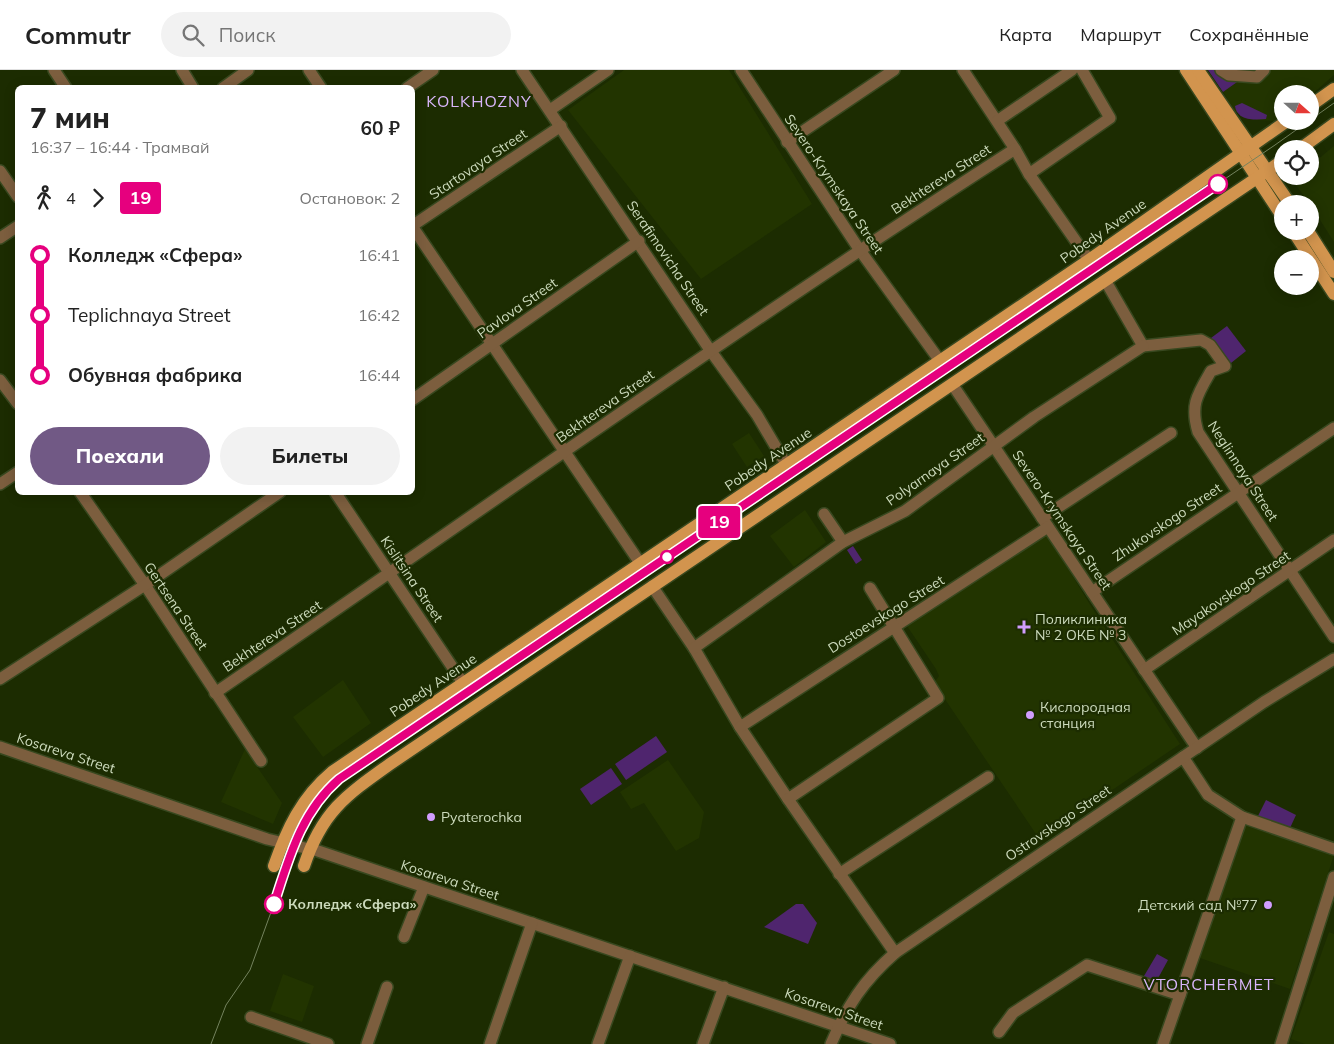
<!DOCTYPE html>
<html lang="ru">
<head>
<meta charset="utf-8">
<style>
	:root { --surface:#fff; --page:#f2f2f2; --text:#222; --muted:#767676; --line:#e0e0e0; --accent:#715985 }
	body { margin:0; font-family:Mulish,sans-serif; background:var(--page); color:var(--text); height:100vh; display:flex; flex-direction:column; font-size:19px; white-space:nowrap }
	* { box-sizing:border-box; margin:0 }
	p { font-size:16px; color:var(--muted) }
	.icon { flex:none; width:28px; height:28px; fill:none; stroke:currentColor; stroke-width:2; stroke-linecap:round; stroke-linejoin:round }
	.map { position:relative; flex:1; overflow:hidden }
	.panel { position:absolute; left:15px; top:15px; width:400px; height:410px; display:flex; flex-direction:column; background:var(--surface); border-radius:8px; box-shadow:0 2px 12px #0003 }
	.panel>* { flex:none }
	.badge { padding:0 10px; border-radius:4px; font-size:18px; line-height:32px }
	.needle { width:32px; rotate:111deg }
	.controls { position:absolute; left:1274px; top:15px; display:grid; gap:10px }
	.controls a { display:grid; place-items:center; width:45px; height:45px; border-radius:50%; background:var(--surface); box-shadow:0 2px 12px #0003; font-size:25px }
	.map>.badge { position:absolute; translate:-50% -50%; box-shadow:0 0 0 2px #fff }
	.legs { display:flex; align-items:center; gap:8px; height:55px; padding:0 15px; font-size:16px }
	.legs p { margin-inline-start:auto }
	.summary { display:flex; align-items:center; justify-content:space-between; height:85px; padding:0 15px }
	h1 { font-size:28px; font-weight:800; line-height:38px }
	.button { display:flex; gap:10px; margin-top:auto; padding:10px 15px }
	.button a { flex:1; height:58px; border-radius:30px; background:var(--accent); color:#fff; font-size:20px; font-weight:800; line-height:58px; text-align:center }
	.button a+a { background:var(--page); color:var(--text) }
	ul { padding:0 15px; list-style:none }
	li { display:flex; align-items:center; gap:18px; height:60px; font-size:19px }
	li i { display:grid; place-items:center; width:8px; height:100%; margin:0 6px; background:currentColor }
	li i::after { content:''; width:12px; height:12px; margin:-6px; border:4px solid; border-radius:50%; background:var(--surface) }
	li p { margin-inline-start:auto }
	li:first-child i { background:linear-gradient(#0000 50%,currentColor 0) }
	li:last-child i { background:linear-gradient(currentColor 50%,#0000 0) }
	header { display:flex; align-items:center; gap:30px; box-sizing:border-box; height:70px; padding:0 25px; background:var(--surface); border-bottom:1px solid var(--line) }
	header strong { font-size:24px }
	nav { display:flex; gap:28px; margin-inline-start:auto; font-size:18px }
	.search { width:350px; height:45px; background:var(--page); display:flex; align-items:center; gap:12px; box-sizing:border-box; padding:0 18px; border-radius:28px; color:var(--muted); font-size:19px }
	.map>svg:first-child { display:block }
	.built { fill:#223400 }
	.green { fill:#4f256e }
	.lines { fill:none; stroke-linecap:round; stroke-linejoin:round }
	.minor-casing { stroke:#38481f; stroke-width:14 }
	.major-casing { stroke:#38481f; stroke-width:15 }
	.minor { stroke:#7c5e3e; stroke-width:11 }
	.major { stroke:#d2944e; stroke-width:12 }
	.tram { stroke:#74835e; stroke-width:1 }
	.line-1-casing { stroke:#fff; stroke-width:11 }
	.line-1 { stroke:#e6007e; stroke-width:8 }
	.stop-1-dot { fill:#fff; stroke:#e6007e; stroke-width:2.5 }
	.poi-dot { fill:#d19dfe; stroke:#1c2c01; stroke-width:2 }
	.labels { text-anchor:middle; stroke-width:4.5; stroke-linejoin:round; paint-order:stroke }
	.street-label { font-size:14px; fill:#ccdabc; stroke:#1c2c01 }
	.poi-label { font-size:14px; fill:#ccdabc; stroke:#1c2c01; text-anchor:start }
	.stop-label { font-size:14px; font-weight:bold; fill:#ccdabc; stroke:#1c2c01; text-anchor:start }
	.quarter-label { font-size:16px; letter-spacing:1px; fill:#d9b6fa; stroke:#1c2c01 }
</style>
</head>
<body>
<header>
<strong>Commutr</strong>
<div class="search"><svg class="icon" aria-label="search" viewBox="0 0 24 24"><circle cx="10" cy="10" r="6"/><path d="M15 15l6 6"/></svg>Поиск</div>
<nav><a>Карта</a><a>Маршрут</a><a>Сохранённые</a></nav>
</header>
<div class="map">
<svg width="1334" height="974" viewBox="0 0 1334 974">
	<rect width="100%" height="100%" fill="#1c2c01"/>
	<!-- built -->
	<g class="built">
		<polygon points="624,0 729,0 812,134 701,209 568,40"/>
		<polygon points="1268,0 1334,0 1334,5 1310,26 1310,24 1282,24 1282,46 1275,51 1257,50 1235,42 1223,22 1240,10"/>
		<polygon points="1334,76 1334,172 1310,134 1292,110 1297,106 1310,106 1310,96"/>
		<polygon points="749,363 764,386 747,397 732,374"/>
		<polygon points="805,440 826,472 794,497 770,466"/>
		<polygon points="1046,462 1089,533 1180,674 1065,752 1064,750 1058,753 1056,750 1036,764 934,613 939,606 936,599 907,556"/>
		<polygon points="343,610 371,653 323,687 293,647"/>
		<polygon points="245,679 282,733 273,754 221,732"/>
		<polygon points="668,690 704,742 699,768 676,781 644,733 631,739 620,722"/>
		<polygon points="1244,755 1334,785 1290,919 1200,888"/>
		<polygon points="1329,862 1334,864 1334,974 1305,974 1291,969"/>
		<polygon points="283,904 314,916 302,952 270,941"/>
	</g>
	<!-- green -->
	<g class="green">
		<path d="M1208,0H1268C1262,15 1254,11 1240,10L1223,22Z"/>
		<path d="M1242,33L1267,45L1266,49C1255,50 1237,51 1235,36Z"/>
		<polygon points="1227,256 1246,281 1231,293 1211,268"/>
		<polygon points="853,476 862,490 856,494 847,480"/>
		<polygon points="656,666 667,682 626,710 615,694"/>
		<polygon points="611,698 622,714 591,735 580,719"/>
		<polygon points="1266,730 1296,745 1290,758 1258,746"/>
		<polygon points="796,834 803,834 817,853 808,874 764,857"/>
		<polygon points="1157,884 1168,890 1156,912 1144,906"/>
	</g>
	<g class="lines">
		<!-- minor casing -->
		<g class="minor-casing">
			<g id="minor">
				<polyline points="54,0 66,18"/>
				<polyline points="182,0 193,18"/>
				<polyline points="309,0 321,18"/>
				<polyline points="522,0 710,280 757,345 786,394"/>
				<polyline points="741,0 859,179 940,291"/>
				<polyline points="963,0 1015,79 1029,104 1089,190"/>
				<polyline points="1221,0 1229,5 1257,7 1264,0"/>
				<polyline points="223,18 248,0"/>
				<polyline points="407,18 433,0"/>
				<polyline points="550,40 608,0"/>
				<polyline points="997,51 1072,0"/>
				<polyline points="561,56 412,156 640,493"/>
				<polyline points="787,72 894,0"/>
				<polyline points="0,101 18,127"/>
				<polyline points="1029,104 1110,48 1082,0"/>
				<polyline points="0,168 18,156"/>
				<path d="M1105,210L1143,276L1201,270L1210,275L1225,296L1211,301C1197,325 1190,335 1198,362L1334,567"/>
				<polyline points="0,310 18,334"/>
				<polyline points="952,314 1197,678"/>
				<polyline points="412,330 639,171"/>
				<polyline points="0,414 18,402"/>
				<polyline points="80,422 145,515 261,691"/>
				<polyline points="335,422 463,613"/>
				<polyline points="824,444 843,472"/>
				<polyline points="1042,448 1171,363"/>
				<polyline points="652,516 694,578 740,657 788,729 895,883"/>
				<polyline points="1092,522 1334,358"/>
				<polyline points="694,578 843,472 905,441 1034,347 1143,276"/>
				<polyline points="1144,600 1334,470"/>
				<polyline points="0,609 145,515 280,422"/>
				<path d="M215,623C481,441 744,253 1015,79"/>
				<polyline points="740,657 1048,457"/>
				<polyline points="0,677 267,769 318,781 890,974"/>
				<polyline points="1183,687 1208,725 1242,747 1334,779"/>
				<polyline points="788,729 938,628 870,518"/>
				<polyline points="839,804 988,707"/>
				<polyline points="404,867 424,817"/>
				<polyline points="251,947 328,974"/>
				<polyline points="999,962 1013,943 1087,895 1180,925"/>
				<polyline points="367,974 387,917"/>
				<polyline points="490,974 532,853"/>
				<polyline points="598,974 630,886"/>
				<polyline points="703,974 724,917"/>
				<path d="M831,974C847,936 863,911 895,883L1264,632L1334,589"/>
				<polyline points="1163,974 1242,747"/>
				<polyline points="1281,974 1334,807"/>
			</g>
		</g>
		<!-- major casing -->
		<g class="major-casing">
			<g id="major">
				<polyline points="1186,0 1282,146"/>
				<polyline points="1198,0 1290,134"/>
				<polyline points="1310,36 1334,19"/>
				<polyline points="1300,79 1334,54"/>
				<polyline points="1293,161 1334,224"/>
				<polyline points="1308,161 1334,202"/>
				<path d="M274,796C287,759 301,728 332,702L1089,190L1287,51"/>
				<path d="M304,796C322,742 345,726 390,694L1282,91"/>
			</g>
		</g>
		<!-- minor -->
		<use href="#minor" class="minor"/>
		<!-- major -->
		<use href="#major" class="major"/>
		<!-- tram -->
		<polyline class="tram" points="211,974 226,935 250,900 303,754 315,733 339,709 1275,75 1334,33"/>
	</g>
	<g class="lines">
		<!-- line-1 casing -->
		<g class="line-1-casing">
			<path id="line-1" d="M274,834C289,788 301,742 339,709L1218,114"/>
		</g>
		<!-- line-1 -->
		<use href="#line-1" class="line-1"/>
	</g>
	<!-- markers -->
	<g class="stop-1-dot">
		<circle cx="1218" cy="114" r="9"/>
		<circle cx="667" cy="487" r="6"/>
		<circle cx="274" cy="834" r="9"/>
	</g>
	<g class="poi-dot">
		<path d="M1021.5 549.5h5v5h5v5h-5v5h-5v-5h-5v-5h5z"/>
		<circle cx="1030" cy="645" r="5"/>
		<circle cx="431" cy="747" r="5"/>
		<circle cx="1268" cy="835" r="5"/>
	</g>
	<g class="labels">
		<!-- street labels -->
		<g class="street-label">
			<text transform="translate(478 94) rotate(-34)" y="5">Startovaya Street</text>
			<text transform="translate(941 109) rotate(-33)" y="5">Bekhtereva Street</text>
			<text transform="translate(834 114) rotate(56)" y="5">Severo-Krymskaya Street</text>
			<text transform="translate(1103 161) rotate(-35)" y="5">Pobedy Avenue</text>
			<text transform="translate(668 188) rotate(56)" y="5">Serafimovicha Street</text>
			<text transform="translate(517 238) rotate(-35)" y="5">Pavlova Street</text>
			<text transform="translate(605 336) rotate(-35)" y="5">Bekhtereva Street</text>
			<text transform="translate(768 389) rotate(-34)" y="5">Pobedy Avenue</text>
			<text transform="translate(935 399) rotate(-35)" y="5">Polyarnaya Street</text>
			<text transform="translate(1243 401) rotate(57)" y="5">Neglinnaya Street</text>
			<text transform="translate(1062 450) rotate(56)" y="5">Severo-Krymskaya Street</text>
			<text transform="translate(1167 452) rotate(-34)" y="5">Zhukovskogo Street</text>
			<text transform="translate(412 509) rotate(56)" y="5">Kislitsina Street</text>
			<text transform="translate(1231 523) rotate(-34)" y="5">Mayakovskogo Street</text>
			<text transform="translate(176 536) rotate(56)" y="5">Gertsena Street</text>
			<text transform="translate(886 544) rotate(-32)" y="5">Dostoevskogo Street</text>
			<text transform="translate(272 566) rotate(-34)" y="5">Bekhtereva Street</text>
			<text transform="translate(433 615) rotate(-34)" y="5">Pobedy Avenue</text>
			<text transform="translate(66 683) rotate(18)" y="5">Kosareva Street</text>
			<text transform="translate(1058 753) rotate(-34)" y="5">Ostrovskogo Street</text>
			<text transform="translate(450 810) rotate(18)" y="5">Kosareva Street</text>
			<text transform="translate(834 939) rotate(19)" y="5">Kosareva Street</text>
		</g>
		<!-- poi labels -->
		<g class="poi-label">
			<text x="1035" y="554">Поликлиника<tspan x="1035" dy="16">№ 2 ОКБ № 3</tspan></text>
			<text x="1040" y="642">Кислородная<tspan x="1040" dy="16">станция</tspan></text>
			<text x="441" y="752">Pyaterochka</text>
			<text x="1258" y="840" text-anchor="end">Детский сад №77</text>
		</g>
		<!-- stop labels -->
		<g class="stop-label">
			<text x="288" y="839">Колледж «Сфера»</text>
		</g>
		<!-- quarter labels -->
		<g class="quarter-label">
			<text x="479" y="37">KOLKHOZNY</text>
			<text x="1209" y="920">VTORCHERMET</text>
		</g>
	</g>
</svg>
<div class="controls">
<a><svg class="needle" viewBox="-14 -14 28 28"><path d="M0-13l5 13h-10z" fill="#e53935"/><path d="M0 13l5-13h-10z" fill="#767676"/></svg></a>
<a><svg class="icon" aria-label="locate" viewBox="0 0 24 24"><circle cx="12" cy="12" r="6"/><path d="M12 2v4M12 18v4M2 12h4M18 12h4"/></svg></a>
<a>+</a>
<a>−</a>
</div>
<b class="badge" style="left:719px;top:452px;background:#e6007e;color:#fff">19</b>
<section class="panel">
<div class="summary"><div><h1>7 мин</h1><p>16:37 – 16:44 · Трамвай</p></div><b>60 ₽</b></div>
<div class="legs"><svg class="icon" aria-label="walk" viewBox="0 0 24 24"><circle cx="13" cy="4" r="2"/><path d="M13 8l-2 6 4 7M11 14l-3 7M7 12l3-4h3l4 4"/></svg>4<svg class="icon" aria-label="forward" viewBox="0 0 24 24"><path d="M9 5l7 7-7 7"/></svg><b class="badge" style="background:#e6007e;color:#fff">19</b><p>Остановок: 2</p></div>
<ul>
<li><i style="color:#e6007e"></i><b>Колледж «Сфера»</b><p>16:41</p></li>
<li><i style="color:#e6007e"></i><span>Teplichnaya Street</span><p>16:42</p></li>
<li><i style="color:#e6007e"></i><b>Обувная фабрика</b><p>16:44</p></li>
</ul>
<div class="button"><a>Поехали</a><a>Билеты</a></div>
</section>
</div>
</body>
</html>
